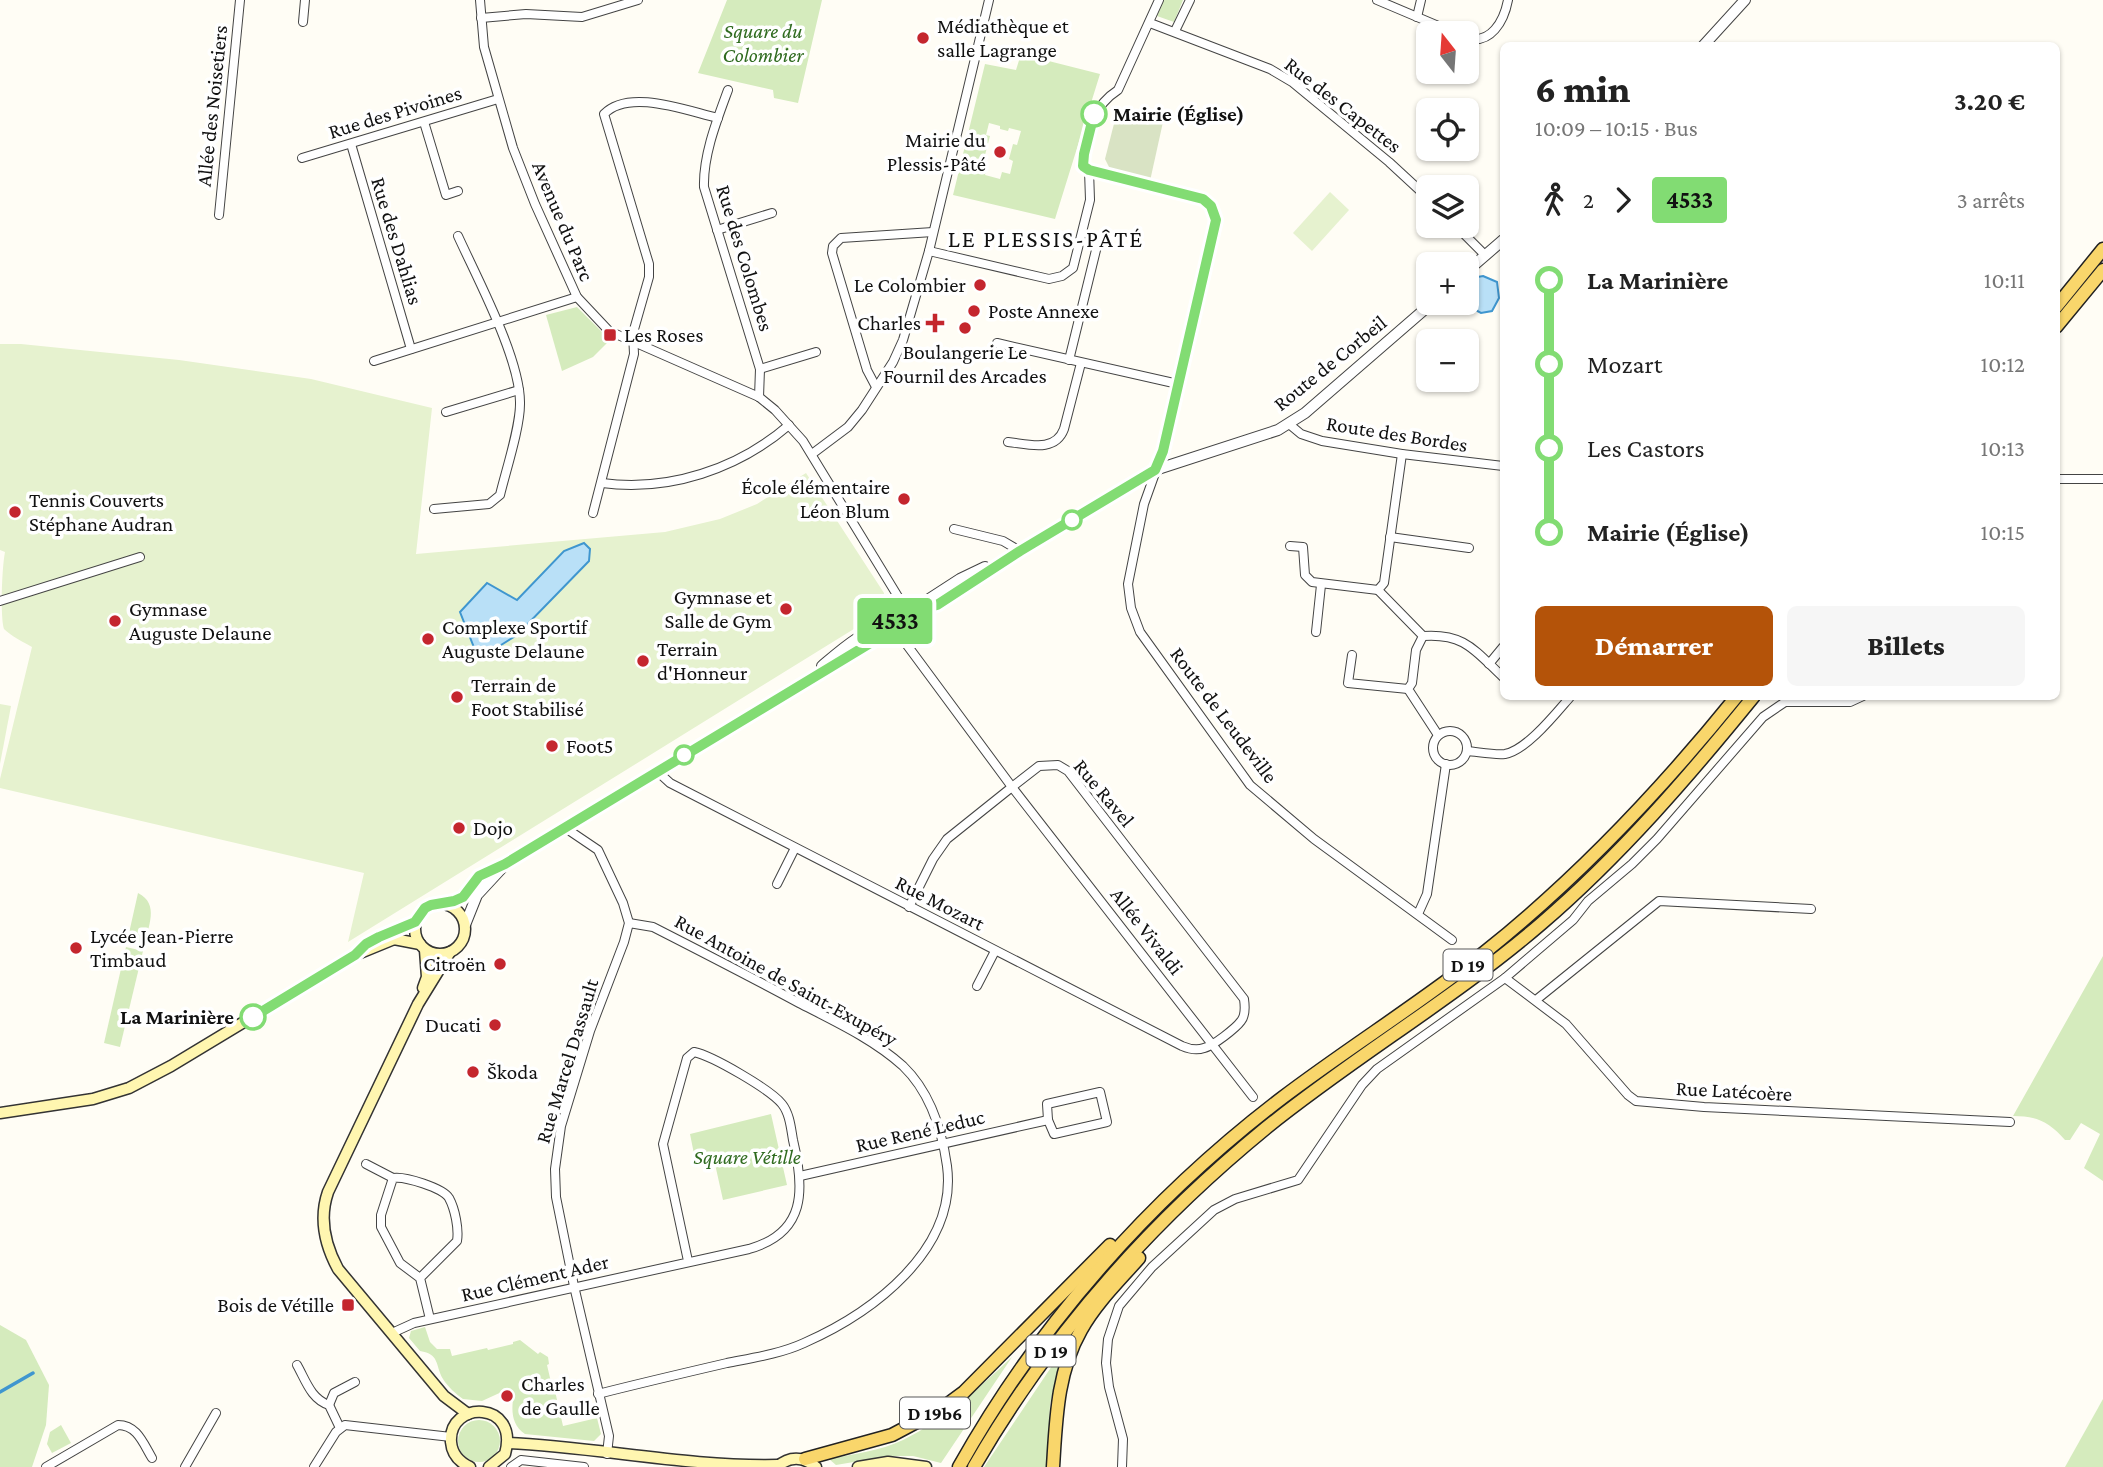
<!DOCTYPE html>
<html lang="fr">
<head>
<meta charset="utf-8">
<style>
	:root { --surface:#fff; --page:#f6f6f6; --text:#222; --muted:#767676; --accent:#b45309 }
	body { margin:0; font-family:"Crimson Pro",serif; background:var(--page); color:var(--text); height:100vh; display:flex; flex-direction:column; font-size:26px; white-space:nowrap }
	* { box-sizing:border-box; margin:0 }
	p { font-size:23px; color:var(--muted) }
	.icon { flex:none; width:38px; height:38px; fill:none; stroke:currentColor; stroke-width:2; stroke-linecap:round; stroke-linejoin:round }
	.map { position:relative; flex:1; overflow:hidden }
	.drawer { position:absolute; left:1500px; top:42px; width:560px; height:658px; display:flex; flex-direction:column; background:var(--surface); border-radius:10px; box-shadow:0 2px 5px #0004 }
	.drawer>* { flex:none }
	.badge { padding:0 14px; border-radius:5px; font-size:24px; line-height:46px }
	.needle { width:46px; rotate:343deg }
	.buttons { position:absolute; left:1416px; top:21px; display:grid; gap:14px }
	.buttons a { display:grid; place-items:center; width:63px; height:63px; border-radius:10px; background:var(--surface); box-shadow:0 2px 5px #0004; font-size:35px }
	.map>.badge { position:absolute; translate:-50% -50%; box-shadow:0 0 0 4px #fff }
	.legs { display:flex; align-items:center; gap:10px; height:77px; padding:0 35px; font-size:23px }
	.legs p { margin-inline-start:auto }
	.head { display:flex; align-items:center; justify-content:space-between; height:119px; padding:0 35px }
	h1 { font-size:38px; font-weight:800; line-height:52px }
	.action { display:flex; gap:14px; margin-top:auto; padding:14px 35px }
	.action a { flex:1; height:80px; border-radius:10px; background:var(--accent); color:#fff; font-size:28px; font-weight:800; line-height:80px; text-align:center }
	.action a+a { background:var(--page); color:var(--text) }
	ul { padding:0 35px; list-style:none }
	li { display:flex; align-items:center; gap:24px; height:84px; font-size:26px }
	li i { display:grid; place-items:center; width:10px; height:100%; margin:0 9px; background:currentColor }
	li i::after { content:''; width:18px; height:18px; margin:-9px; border:5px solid; border-radius:50%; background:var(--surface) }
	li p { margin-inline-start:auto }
	li:first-child i { background:linear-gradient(#0000 50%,currentColor 0) }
	li:last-child i { background:linear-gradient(currentColor 50%,#0000 0) }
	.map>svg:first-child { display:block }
	.green { fill:#d5ebbd; fill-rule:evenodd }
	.cemetery { fill:#d9e3c4 }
	.pitch { fill:#e6f2cf }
	.water { fill:#b9e0f7; stroke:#3f96cf; stroke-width:2 }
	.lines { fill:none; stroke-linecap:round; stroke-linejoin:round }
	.stream { stroke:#3f96cf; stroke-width:3.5 }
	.minor-casing { stroke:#444; stroke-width:10 }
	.tertiary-casing { stroke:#444; stroke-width:12 }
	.secondary-casing { stroke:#333; stroke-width:13 }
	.primary-casing { stroke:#222; stroke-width:15 }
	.minor { stroke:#fff; stroke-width:8 }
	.tertiary { stroke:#fff; stroke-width:10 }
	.secondary { stroke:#fff6b0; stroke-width:10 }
	.primary { stroke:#f9d66b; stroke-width:12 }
	.line-1-casing { stroke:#fff; stroke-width:16 }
	.line-1 { stroke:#82dc73; stroke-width:10 }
	.poi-dot { fill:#c4262e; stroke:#fff; stroke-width:2.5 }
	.stop-1-dot { fill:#fff; stroke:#82dc73; stroke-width:3.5 }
	.labels { text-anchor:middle; stroke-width:7; stroke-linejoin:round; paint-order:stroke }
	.shield { fill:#fff; stroke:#585858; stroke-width:2 }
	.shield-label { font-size:19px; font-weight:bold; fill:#111 }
	.poi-label { font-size:21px; fill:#111; stroke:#fff; text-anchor:start }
	.park-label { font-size:21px; font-style:italic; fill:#2f6b1f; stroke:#fff }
	.street-label { font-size:21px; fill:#111; stroke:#fff }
	.stop-label { font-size:21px; font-weight:bold; fill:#111; stroke:#fff; text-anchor:start }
	.quarter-label { font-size:24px; letter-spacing:2px; fill:#111; stroke:#fff }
</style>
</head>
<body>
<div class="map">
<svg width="2103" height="1467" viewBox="0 0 2103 1467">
	<rect width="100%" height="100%" fill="#fffdf5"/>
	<!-- green -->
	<g class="green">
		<polygon points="727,0 822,0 798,103 774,98 773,90 698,73"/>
		<polygon points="1163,0 1183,0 1174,22 1157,16"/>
		<path d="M1021,54L1100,74L1055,219L953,195L985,64L1016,70ZM989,123L1000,126V129L1008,131L1009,128L1021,131L1017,145L1013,144L1009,159L1013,161L1010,174L1002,172L1000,179L985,175L988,164L984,163L983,167L979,166L982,154L985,155L990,136L986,135Z"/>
		<polygon points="577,307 610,340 593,357 562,371 546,315"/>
		<path d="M138,893C160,904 148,927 144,946L127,942Z"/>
		<polygon points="126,947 143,951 120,1047 104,1043"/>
		<path d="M2103,956V1181L2084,1168L2100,1134L2081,1123L2070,1140H2065C2049,1122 2037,1116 2013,1116Z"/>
		<polygon points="771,1114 787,1185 723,1200 713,1155 695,1159 690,1134"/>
		<polygon points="0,1325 26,1340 49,1385 46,1425 32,1467 0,1467"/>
		<path d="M425,1327L430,1342L437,1349H450L452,1356L487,1348L488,1350L513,1344V1342L520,1340L538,1354L540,1352L548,1357L549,1364L547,1365L553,1391H555L563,1426L597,1418L601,1434L594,1441L525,1434C511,1425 511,1409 514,1394L506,1390L482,1401L463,1399C456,1394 448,1387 443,1379C435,1365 440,1354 420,1351L409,1338L411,1331Z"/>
		<polygon points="1062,1351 1050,1404 1048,1467 984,1467"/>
		<path d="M1012,1357L941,1463L913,1456H889L836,1465L829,1459C853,1454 880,1451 903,1440C944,1420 979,1388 1012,1357Z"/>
		<polygon points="2103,1399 2103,1467 2065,1467"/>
		<circle cx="479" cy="1441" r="21"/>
		<polygon points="61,1425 71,1443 52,1453 47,1444 50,1432"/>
	</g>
	<!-- cemetery -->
	<polygon class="cemetery" points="1117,112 1163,122 1150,181 1111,171 1105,159"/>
	<!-- pitch -->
	<g class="pitch">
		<polygon points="1330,192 1349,210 1312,251 1293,233"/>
		<path d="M0,344H21L179,360L311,379L432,408L416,554L665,532L720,519L757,504L806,473L884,593L883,611L348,942L364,873L0,788V779L32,647C23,642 11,636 4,629C0,617 2,567 5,552L0,550Z"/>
		<polygon points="0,704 11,706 0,764"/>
	</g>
	<!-- water -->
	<g class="water">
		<polygon points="1483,276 1497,282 1499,298 1492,311 1481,313 1468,306 1466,284 1472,278"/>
		<polygon points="584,543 590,549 589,561 517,635 482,657 475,650 460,612 487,583 517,600 564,551"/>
	</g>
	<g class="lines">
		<!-- stream -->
		<polyline class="stream" points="0,1392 33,1373"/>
		<!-- minor casing -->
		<g class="minor-casing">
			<g id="minor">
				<polyline points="480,0 484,47 513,148 535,204 577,297 609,331 759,397 775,410 803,441 908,613"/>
				<path d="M1159,0L1118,90C1093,106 1084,136 1083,166L1089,170L1203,199L1211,206L1216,220L1163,451L1144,504L1128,584L1131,608L1140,632L1250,785L1314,839L1452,940"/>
				<polyline points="1377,0 1455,33"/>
				<polyline points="1417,17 1421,0"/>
				<polyline points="481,18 526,14 582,17 638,0"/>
				<polyline points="303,22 305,0"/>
				<polyline points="1150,23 1270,69 1292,82 1389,162 1428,198"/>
				<polyline points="1175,31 1190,0"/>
				<path d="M1466,38C1491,45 1504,21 1508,0"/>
				<path d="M728,90C717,120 703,155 704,187L760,369L759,397"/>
				<polyline points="424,122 446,195 458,191"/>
				<polyline points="351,144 411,349"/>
				<polyline points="302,158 498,99"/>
				<polyline points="219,215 240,0"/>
				<polyline points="1456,226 1485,255"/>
				<polyline points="717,230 772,213"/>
				<polyline points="929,251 1049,279 1062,276 1073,268 1090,200 1089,170"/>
				<polyline points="997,343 1178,384"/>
				<polyline points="1069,360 1097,246"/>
				<polyline points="374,361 577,297"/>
				<polyline points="760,369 816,352"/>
				<polyline points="876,387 867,370 832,253 833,246 841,238 933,232"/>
				<polyline points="446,412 519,390"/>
				<polyline points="1289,424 1301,434 1322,441 1402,454 1503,466"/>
				<path d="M1008,442C1028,444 1055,453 1064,429L1081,363"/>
				<polyline points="812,454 848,427 862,410 893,362 903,340 929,251 989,0"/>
				<polyline points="1402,454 1384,583 1378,590 1423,636 1416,650 1412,683 1408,689 1438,735"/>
				<polyline points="2056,479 2103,479"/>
				<path d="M602,483C669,492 738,469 789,425"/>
				<path d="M434,509L489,504L500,495C506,470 520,428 520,404C521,360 477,278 458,236"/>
				<path d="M593,513L634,354L633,333L649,277V264L604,114C629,88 687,111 718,118"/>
				<polyline points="954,529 1003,541 1020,551"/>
				<polyline points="1390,537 1469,548"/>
				<polyline points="1290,546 1303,547 1305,575 1312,582 1378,590"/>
				<polyline points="0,601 140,557"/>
				<polyline points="1316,632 1321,585"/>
				<path d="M1423,636C1465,633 1475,651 1503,677"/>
				<polyline points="1352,655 1348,683 1408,689"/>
				<polyline points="1489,664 1503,647"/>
				<circle cx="1450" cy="748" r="17"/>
				<path d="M1467,751C1479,752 1493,755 1505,754C1527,750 1556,713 1571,696"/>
				<path d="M657,771L670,783L1182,1046C1189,1049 1196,1051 1204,1048C1213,1046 1236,1028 1241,1021C1246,1015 1245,1006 1244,999L1068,771L1058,765L1039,766L1012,787L904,641L889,625"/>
				<polyline points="564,827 598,850 623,903 629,923 624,942 590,1031 561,1126 555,1169 556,1197 574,1286 609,1436 607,1454"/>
				<polyline points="777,884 795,848"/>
				<polyline points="909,907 933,859 947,839 1012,787 1253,1097"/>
				<polyline points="1418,914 1427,894 1446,764"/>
				<polyline points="1505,978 1566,1024 1628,1095 1636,1101 1704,1107 2010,1122"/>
				<polyline points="977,986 995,951"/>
				<polyline points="1536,1000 1659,901 1811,909"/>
				<polygon points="1100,1092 1107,1122 1054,1134 1048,1120 1047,1104"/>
				<polyline points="366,1164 393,1178"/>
				<polyline points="800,1176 1048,1120"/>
				<path d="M420,1278L457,1241C459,1229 455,1209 449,1198C443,1188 405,1176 393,1178L381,1215V1227L400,1263L420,1278L430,1319"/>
				<path d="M392,1333L414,1323L749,1249C806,1233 805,1190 793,1140C791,1129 790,1114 782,1104C771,1090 713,1056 694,1052L687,1058L663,1144L688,1261"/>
				<path d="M297,1365C306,1381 311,1399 329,1405L340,1428"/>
				<path d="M598,1394C641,1383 684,1373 727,1363C752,1358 780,1354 804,1343C872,1313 958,1250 947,1166C942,1130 930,1092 903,1066C873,1039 834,1021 799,1003C751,977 702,952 653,927L629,923"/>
				<polyline points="329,1405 334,1393 355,1382"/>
				<path d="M46,1467L118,1425C137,1425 143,1443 152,1458"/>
				<polyline points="185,1467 216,1413"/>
				<polyline points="314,1467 336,1432 345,1425 451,1437"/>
				<polyline points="511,1467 521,1460 584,1467"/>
				<polyline points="1122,1467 1123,1439 1109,1387 1106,1363 1108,1339 1119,1306 1152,1267 1214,1210 1235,1199 1298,1180 1362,1085 1377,1069 1505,978 1573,920 1588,901 1632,864 1657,839 1763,717 1785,702 1850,702 1863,696"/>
			</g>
		</g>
		<!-- tertiary casing -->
		<g class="tertiary-casing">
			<g id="tertiary">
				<polyline points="1703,46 1745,0"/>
				<polyline points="1466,272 1503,240"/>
				<polyline points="908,613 937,605 1020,551 1155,470 1278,430 1305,413 1432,303"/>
				<path d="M822,666C841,650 864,629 889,625L960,579L985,567"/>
				<path d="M445,904C468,898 465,890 479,876C486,870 496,867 505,864L882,636L889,625"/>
				<polyline points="465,925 477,895 502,868"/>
			</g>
		</g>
		<!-- secondary casing -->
		<g class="secondary-casing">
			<g id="secondary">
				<circle cx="440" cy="929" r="25"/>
				<polyline points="382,936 415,922"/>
				<path d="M450,952L418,1004L328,1192C319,1218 325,1245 338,1269L444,1396L468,1414"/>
				<polyline points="423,988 427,977 425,950"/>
				<polyline points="0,1113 93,1099 129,1088 171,1066 355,955 394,939 420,944"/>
				<path d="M508,1443C598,1447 687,1467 778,1465"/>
				<path d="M470,1467C459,1462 452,1454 451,1442C448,1400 520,1400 505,1454L489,1467"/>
				<path d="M777,1467C789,1456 803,1456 816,1467"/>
				<polyline points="858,1467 888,1462 926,1467"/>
			</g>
		</g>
		<!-- primary casing -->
		<g class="primary-casing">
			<g id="primary">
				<polyline points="2056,307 2103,249"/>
				<polyline points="2056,327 2103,270"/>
				<polyline points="805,1459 892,1435 941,1409 964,1392 1110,1245"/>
				<path d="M959,1467C1039,1324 1152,1197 1282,1098C1348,1048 1419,1004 1485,952C1579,877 1661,790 1737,696"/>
				<path d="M974,1467C1049,1337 1150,1223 1266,1128C1355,1056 1455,998 1542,923C1620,856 1689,776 1754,696"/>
				<path d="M1053,1467C1056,1420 1057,1372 1081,1330C1096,1303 1119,1281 1139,1258"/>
			</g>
		</g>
		<!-- minor -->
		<use href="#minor" class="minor"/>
		<!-- tertiary -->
		<use href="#tertiary" class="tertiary"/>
		<!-- secondary -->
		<use href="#secondary" class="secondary"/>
		<!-- primary -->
		<use href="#primary" class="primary"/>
	</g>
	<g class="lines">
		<!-- line-1 casing -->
		<g class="line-1-casing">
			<polyline id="line-1" points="253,1017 355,955 366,944 379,937 415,922 425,908 431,905 454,901 463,897 479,876 505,864 882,636 889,625 908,613 937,605 1020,551 1155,470 1163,451 1216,220 1211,206 1203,199 1089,170 1083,166 1084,154 1094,114"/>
		</g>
		<!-- line-1 -->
		<use href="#line-1" class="line-1"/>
	</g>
	<!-- markers -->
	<g class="poi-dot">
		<circle cx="923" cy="38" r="7"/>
		<circle cx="1000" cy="152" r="7"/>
		<circle cx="980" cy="285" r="7"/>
		<circle cx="974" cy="311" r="7"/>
		<path d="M931.5 312.5h7v7h7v7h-7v7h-7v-7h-7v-7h7z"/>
		<circle cx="965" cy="328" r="7"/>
		<rect x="603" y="328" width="14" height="14" rx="3.5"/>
		<circle cx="904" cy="499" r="7"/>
		<circle cx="15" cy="512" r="7"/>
		<circle cx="786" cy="609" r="7"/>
		<circle cx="115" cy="621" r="7"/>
		<circle cx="428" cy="639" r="7"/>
		<circle cx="643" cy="661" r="7"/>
		<circle cx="457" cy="697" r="7"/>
		<circle cx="552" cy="746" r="7"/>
		<circle cx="459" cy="828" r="7"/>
		<circle cx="76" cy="948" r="7"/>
		<circle cx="500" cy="964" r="7"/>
		<circle cx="495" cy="1025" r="7"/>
		<circle cx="473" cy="1072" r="7"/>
		<rect x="341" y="1298" width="14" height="14" rx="3.5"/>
		<circle cx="507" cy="1396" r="7"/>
	</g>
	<g class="stop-1-dot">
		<circle cx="1094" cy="114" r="12"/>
		<circle cx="1072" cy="520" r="9"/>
		<circle cx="684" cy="755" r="9"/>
		<circle cx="253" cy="1017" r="12"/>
	</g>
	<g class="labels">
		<!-- shield labels -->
		<g class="shield">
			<rect x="1443.5" y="949.5" width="49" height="31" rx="5"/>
			<rect x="1026.5" y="1335.5" width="49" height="31" rx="5"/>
			<rect x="900" y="1397.5" width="70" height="31" rx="5"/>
		</g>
		<g class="shield-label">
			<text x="1468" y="972">D 19</text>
			<text x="1051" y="1358">D 19</text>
			<text x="935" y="1420">D 19b6</text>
		</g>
		<!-- poi labels -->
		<g class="poi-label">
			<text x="937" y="33">Médiathèque et<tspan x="937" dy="24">salle Lagrange</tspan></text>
			<text x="986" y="147" text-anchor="end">Mairie du<tspan x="986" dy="24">Plessis-Pâté</tspan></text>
			<text x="966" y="292" text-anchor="end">Le Colombier</text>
			<text x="988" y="318">Poste Annexe</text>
			<text x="921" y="330" text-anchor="end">Charles</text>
			<text x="624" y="342">Les Roses</text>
			<text x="965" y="359" text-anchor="middle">Boulangerie Le<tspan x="965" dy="24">Fournil des Arcades</tspan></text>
			<text x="890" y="494" text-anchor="end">École élémentaire<tspan x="890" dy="24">Léon Blum</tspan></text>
			<text x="29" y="507">Tennis Couverts<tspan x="29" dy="24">Stéphane Audran</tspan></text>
			<text x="772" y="604" text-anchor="end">Gymnase et<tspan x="772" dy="24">Salle de Gym</tspan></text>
			<text x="129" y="616">Gymnase<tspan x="129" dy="24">Auguste Delaune</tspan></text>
			<text x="442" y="634">Complexe Sportif<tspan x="442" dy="24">Auguste Delaune</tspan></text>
			<text x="657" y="656">Terrain<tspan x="657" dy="24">d'Honneur</tspan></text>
			<text x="471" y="692">Terrain de<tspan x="471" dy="24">Foot Stabilisé</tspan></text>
			<text x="566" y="753">Foot5</text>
			<text x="473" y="835">Dojo</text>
			<text x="90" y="943">Lycée Jean-Pierre<tspan x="90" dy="24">Timbaud</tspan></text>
			<text x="486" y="971" text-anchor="end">Citroën</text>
			<text x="481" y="1032" text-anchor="end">Ducati</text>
			<text x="487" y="1079">Škoda</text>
			<text x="334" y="1312" text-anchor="end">Bois de Vétille</text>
			<text x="521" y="1391">Charles<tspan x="521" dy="24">de Gaulle</tspan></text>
		</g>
		<!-- park labels -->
		<g class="park-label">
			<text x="763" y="38">Square du<tspan x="763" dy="24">Colombier</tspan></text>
			<text x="747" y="1164">Square Vétille</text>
		</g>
		<!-- street labels -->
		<g class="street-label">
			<text transform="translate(1343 105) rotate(38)" y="7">Rue des Capettes</text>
			<text transform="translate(212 106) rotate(-84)" y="7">Allée des Noisetiers</text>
			<text transform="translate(395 112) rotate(-17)" y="7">Rue des Pivoines</text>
			<text transform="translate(563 221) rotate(67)" y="7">Avenue du Parc</text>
			<text transform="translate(397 241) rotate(73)" y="7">Rue des Dahlias</text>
			<text transform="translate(745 258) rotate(73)" y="7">Rue des Colombes</text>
			<text transform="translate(1330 363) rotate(-39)" y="7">Route de Corbeil</text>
			<text transform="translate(1397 434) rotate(9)" y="7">Route des Bordes</text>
			<text transform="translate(1224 715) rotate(53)" y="7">Route de Leudeville</text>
			<text transform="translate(1104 793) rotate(50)" y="7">Rue Ravel</text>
			<text transform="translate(940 903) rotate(27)" y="7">Rue Mozart</text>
			<text transform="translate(1147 931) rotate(52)" y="7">Allée Vivaldi</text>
			<text transform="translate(786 980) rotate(29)" y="7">Rue Antoine de Saint-Exupéry</text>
			<text transform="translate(567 1061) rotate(-73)" y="7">Rue Marcel Dassault</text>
			<text transform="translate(1734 1091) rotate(3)" y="7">Rue Latécoère</text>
			<text transform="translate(920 1131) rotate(-13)" y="7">Rue René Leduc</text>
			<text transform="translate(535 1278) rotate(-13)" y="7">Rue Clément Ader</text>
		</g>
		<!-- stop labels -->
		<g class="stop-label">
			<text x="1113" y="121">Mairie (Église)</text>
			<text x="234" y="1024" text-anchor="end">La Marinière</text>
		</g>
		<!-- quarter labels -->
		<g class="quarter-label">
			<text x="1046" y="247">LE PLESSIS-PÂTÉ</text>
		</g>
	</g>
</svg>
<div class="buttons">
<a><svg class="needle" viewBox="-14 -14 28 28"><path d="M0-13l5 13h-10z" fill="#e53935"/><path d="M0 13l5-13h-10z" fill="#767676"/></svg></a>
<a><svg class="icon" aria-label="locate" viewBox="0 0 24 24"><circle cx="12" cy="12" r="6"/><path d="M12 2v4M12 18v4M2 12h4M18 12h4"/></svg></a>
<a><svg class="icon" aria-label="layers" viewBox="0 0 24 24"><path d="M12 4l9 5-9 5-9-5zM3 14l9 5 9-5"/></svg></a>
<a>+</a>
<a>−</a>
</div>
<b class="badge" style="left:895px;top:621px;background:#82dc73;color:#111">4533</b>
<section class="drawer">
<div class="head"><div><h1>6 min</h1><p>10:09 – 10:15 · Bus</p></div><b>3.20 €</b></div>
<div class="legs"><svg class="icon" aria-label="walk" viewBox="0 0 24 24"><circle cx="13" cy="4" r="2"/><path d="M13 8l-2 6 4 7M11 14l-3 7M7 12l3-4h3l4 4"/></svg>2<svg class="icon" aria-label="forward" viewBox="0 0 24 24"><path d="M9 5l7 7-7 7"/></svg><b class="badge" style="background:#82dc73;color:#111">4533</b><p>3 arrêts</p></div>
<ul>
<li><i style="color:#82dc73"></i><b>La Marinière</b><p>10:11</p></li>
<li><i style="color:#82dc73"></i><span>Mozart</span><p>10:12</p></li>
<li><i style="color:#82dc73"></i><span>Les Castors</span><p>10:13</p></li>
<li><i style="color:#82dc73"></i><b>Mairie (Église)</b><p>10:15</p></li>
</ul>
<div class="action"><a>Démarrer</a><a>Billets</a></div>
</section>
</div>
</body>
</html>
